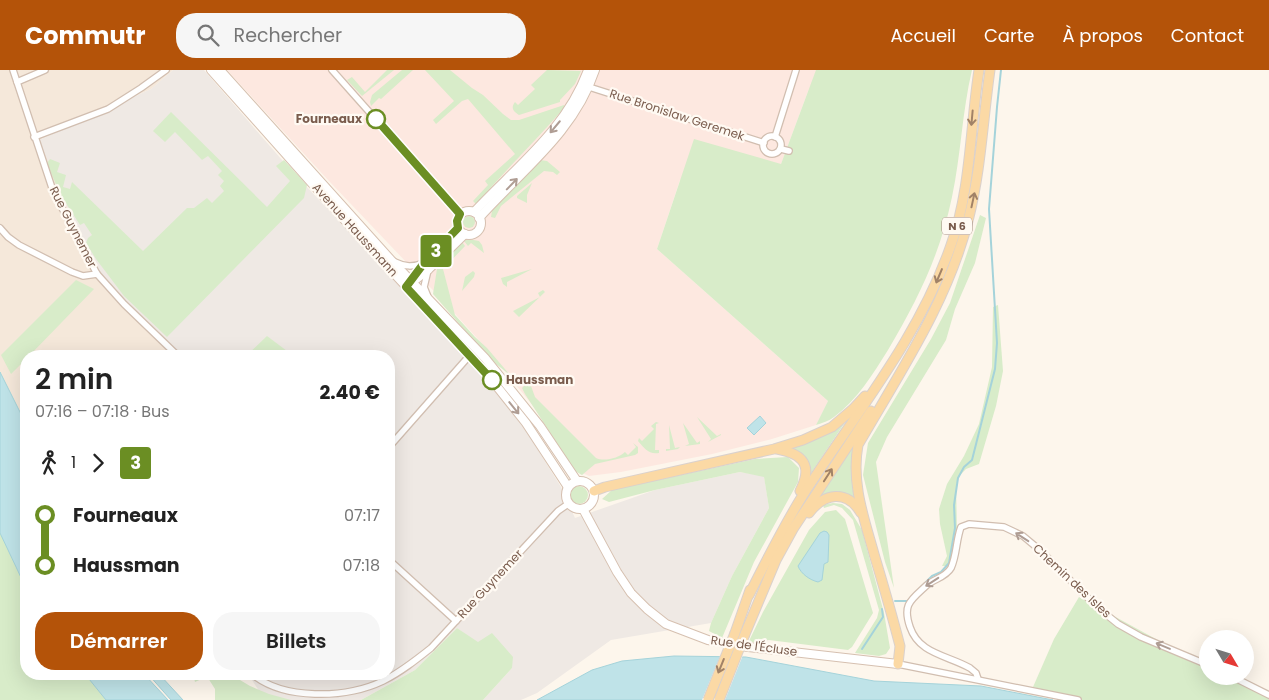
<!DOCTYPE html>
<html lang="fr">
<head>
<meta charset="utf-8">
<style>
	:root { --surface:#fff; --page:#f6f6f6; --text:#222; --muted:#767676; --accent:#b45309 }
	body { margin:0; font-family:Poppins,sans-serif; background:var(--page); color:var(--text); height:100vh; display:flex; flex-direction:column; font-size:19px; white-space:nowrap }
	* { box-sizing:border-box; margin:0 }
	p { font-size:16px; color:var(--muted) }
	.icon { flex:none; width:28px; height:28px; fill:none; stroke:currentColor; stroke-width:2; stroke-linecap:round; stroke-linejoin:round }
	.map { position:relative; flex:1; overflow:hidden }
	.drawer { position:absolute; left:20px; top:280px; width:375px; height:330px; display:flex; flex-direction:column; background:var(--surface); border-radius:20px; box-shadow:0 5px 20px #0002 }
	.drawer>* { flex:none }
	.badge { padding:0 10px; border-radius:4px; font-size:18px; line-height:32px }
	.needle { width:32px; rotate:128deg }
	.fabs { position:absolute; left:1199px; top:560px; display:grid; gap:10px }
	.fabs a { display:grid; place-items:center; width:55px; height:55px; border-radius:50%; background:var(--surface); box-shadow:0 5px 20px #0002; font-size:25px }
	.map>.badge { position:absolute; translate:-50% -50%; box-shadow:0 0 0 2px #fff }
	.legs { display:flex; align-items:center; gap:8px; height:55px; padding:0 15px; font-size:16px }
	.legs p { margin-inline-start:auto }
	.overview { display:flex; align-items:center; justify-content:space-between; height:85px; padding:0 15px }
	h1 { font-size:28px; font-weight:600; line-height:38px }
	.button { display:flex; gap:10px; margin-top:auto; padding:10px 15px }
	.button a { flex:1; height:58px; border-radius:20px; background:var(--accent); color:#fff; font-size:20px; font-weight:600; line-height:58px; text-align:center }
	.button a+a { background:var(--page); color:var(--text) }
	ul { padding:0 15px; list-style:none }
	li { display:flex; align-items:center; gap:18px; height:50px; font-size:19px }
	li i { display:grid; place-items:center; width:8px; height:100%; margin:0 6px; background:currentColor }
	li i::after { content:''; width:12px; height:12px; margin:-6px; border:4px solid; border-radius:50%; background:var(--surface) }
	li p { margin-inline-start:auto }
	li:first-child i { background:linear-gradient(#0000 50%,currentColor 0) }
	li:last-child i { background:linear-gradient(currentColor 50%,#0000 0) }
	header { display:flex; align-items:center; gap:30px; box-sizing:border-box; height:70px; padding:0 25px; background:var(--accent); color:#fff }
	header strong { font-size:24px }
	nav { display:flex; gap:28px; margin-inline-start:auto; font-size:18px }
	.search { width:350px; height:45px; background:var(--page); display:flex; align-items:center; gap:12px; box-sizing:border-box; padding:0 18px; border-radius:20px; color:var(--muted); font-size:19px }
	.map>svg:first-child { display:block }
	.residential { fill:#f5e8da }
	.commercial { fill:#fde8e0 }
	.industrial { fill:#efe9e4 }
	.green { fill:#d8ecc9 }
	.water { fill:#bfe3e8; stroke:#a5d3da }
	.pier { fill:#fdf6ec }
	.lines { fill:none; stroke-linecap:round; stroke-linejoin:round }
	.stream { stroke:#a5d3da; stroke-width:2 }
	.street-casing { stroke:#d1beb0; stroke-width:8 }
	.secondary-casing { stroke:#d6c0b0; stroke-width:10 }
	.primary-casing { stroke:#dad1cd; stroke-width:11 }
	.street { stroke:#fff; stroke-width:5.5 }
	.secondary { stroke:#fff; stroke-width:8 }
	.primary { stroke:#fbd9a5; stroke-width:9 }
	.primary-bridge-casing { stroke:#dad1cd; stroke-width:11; stroke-linecap:butt }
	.primary-bridge { stroke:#fbd9a5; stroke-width:9 }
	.oneway { stroke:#a18267 }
	.oneway2 { stroke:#af9d94 }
	.line-1-casing { stroke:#fff; stroke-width:11 }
	.line-1 { stroke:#6b8e23; stroke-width:8 }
	.stop-1-dot { fill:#fff; stroke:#6b8e23; stroke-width:2.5 }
	.labels { text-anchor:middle; stroke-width:4.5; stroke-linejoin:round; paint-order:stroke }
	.shield { fill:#fffaf3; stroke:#a28b7f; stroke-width:1 }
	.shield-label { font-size:11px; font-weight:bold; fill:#7a5c4d }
	.street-label { font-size:12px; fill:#7a5c4d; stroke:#fffaf3 }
	.stop-label { font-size:12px; font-weight:bold; fill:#7a5c4d; stroke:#fffaf3; text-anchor:end }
</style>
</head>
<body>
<header>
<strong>Commutr</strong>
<div class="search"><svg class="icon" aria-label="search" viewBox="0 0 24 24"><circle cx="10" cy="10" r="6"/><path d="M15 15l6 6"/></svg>Rechercher</div>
<nav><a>Accueil</a><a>Carte</a><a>À propos</a><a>Contact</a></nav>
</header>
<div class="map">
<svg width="1269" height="630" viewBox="0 0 1269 630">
	<rect width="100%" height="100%" fill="#fdf6ec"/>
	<!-- residential -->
	<polygon class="residential" points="0,0 173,0 151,19 39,70 167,279 159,286 26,286 26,353 0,311"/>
	<!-- commercial -->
	<polygon class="commercial" points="227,0 817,0 789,81 810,16 781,94 680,110 657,179 828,331 816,355 772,369 712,384 621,402 589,406 574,399 553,369 543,348 485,277 447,235 329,111"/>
	<!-- industrial -->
	<polygon class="industrial" points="173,0 204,0 289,98 473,293 523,356 561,417 575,448 655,420 740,402 764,406 769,438 732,506 711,553 611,570 537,623 521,630 483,630 512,598 457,558 415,600 361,630 265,630 248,604 389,604 389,286 175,286 90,191 39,70 151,19"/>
	<!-- green -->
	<g class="green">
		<polygon points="387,0 394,0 362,26 347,10 352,7 365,22"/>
		<polygon points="402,0 413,0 381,29 379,28 371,36 370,32 372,25"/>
		<path d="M425,0H450L472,18L483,25L503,44L511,50H519L564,35L565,37C536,70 505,101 476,134L473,131L488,115L485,111L515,84L468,29L462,31L436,54L433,50L454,31Z"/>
		<path d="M547,0L581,1L575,14L560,30V32L519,45C514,42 510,38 515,32L518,35L535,19L531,15Z"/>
		<path d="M816,0H972C962,42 961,85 952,127C940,185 918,229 888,280C873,304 857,330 834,347C829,351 822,353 816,355L828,331L657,179L694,69L781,94Z"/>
		<polygon points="171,42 267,137 290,111 276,96 284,90 307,115 304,128 167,267 124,226 96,189 86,173 88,168 92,165 84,153 80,155 60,124 47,93 50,89 60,93 57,102 66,105 63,117 70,119 72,112 143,181 187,138 194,138 207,128 212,133 224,121 220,116 224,111 218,105 222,101 208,86 202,90 175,62 165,72 153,61"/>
		<polygon points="540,90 547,91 560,102 557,105 553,102 544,101 501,136 495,148 491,147 492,141"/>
		<polygon points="532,113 527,125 527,133 517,128 517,126"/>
		<polygon points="980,145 986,148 975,193 955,239 946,270 887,367 876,392 894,518 885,492 863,405 868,373 931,269 950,233"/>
		<circle cx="469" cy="152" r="6"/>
		<polygon points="468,169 479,171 482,175 484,183 471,173 468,176 464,171"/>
		<polygon points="462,172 465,176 443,199 455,245 475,267 487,278 510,305 491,290 433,224 437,199"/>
		<polygon points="532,199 507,212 507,217 503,214 501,208"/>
		<polygon points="473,201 475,203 474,207 462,221 465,207"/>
		<polygon points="76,210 94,219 29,286 26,286 26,289 11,304 1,285"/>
		<polygon points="543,220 545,222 519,247 513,241 540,227 538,223"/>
		<polygon points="998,235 1003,301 996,336 979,394 966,399 959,406 956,416 957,459 949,496 942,496 947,486 940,454 939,439 947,414 964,386 979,354 992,297 993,237"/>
		<polygon points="267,266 291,284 289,286 246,286"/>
		<path d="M527,313L531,316L535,327L596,388C604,392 619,388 625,382L628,385L636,377L633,373L638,377V383L635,385L595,394L582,405L575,401L525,324L522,318Z"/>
		<path d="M850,345L811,403L807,392L789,378C812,372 832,361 850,345Z"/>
		<polygon points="697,347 717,366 721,364 721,365 708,372 711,369"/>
		<path d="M656,352L659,353L656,354L655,380H659V383C649,385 644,378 638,371L639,368L642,371L654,359L651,356Z"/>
		<polygon points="683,353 697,373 700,371 700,374 685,376 689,374"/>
		<polygon points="669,355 675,378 680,377 678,379 666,381 666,379 670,379"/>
		<polygon points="853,374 851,398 858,435 828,425 819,425"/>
		<polygon points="788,387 799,398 798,412 754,492 722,568 709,561 711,553 732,506 769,438 764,407 740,402 655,420 609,432 602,429 612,420 755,389"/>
		<circle cx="579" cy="425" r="9"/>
		<polygon points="833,433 842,434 850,440 862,460 884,543 890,578 886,584 879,586 855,583 877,548 879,540 853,450 842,438 834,435 824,438 823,435"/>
		<polygon points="836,440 845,449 873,543 852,577 848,580 769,570 748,573 763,542 809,460 825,442"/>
		<polygon points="0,461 26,518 26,604 86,604 106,630 0,630"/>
		<polygon points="1079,527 1207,597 1208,606 1230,606 1269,622 1269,630 1078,630 1033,617 1054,569"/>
		<polygon points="457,558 478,572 492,563 513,587 512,598 483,630 361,630 415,600"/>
		<polygon points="193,604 230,604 250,616 269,624 291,630 215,630 215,619 208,608 206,607 195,612"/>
	</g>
	<!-- water -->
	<g class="water">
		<polygon points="0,302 26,354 26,518 0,463"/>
		<polygon points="760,346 766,353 754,365 747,358"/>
		<path d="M824,461L827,462L829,465L828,492L824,494L822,510L818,512C810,510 801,504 798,496L820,463Z"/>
		<polygon points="674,586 746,587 874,611 981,616 1053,630 537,630 592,600 622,591"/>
		<polygon points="85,604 144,604 168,630 106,630"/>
		<polygon points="148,604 159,604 183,630 171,630"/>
	</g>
	<!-- pier -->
	<polygon class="pier" points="721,584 743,585 725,630 702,630"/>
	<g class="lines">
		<!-- stream -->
		<g class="stream">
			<polyline points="921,517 932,506 941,502 949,493 955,458 954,435 958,408 964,397 972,390 995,299 997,273 989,139 997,37 1001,0"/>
			<polyline points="895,531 908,531"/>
			<polyline points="862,579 883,547 882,539"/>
		</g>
		<!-- street casing -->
		<g class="street-casing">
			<g id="street">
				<polyline points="13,0 53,121 97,204 124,234 178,286"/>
				<polyline points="332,0 460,144"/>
				<polyline points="17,12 45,0"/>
				<polyline points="589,17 764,73"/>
				<circle cx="772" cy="75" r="9"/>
				<polyline points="34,67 108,39 141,18 166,0"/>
				<polyline points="775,67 796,0"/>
				<polyline points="781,79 789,81"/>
				<polyline points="0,158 8,167 19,175 72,202 83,206 97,204"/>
				<path d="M395,192C405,197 413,197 424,193"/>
				<polyline points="428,227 424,217 428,200"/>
				<polyline points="389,377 470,285"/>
				<polyline points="389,490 456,551"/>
				<polyline points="898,594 1078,630"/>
				<path d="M252,604C283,630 345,629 383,611C401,602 416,590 431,578L558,441L568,434"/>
				<polyline points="1231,606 1269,625"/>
				<path d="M978,609L976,603L970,598C947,585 919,584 910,557C902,534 911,530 927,515C934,509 946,507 951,498C957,485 956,470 961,457L969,454L1004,457L1023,466L1041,481L1097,537L1118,554L1141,567L1208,595"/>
			</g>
		</g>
		<!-- secondary casing -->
		<g class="secondary-casing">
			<g id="secondary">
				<polyline points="211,0 349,155 483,299 526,353 568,417"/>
				<polyline points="220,0 391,190 485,288 540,356 577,411"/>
				<circle cx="469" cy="153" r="12"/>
				<path d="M474,142C515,98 567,59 588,0"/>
				<path d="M479,148C522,100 574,63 595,0"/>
				<polyline points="412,209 424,193 458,158"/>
				<polyline points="410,214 429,199 465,164"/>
				<circle cx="580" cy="425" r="14"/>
				<polyline points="583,439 617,502 631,523 647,539 666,554 708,570 748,577 898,594"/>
			</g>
		</g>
		<!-- primary casing -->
		<g class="primary-casing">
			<g id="primary">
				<path d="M777,379C804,384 813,396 800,421"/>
				<polyline points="594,421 605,417 774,379 803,370 832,357 853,339 865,326"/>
				<path d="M809,443C824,423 847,419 861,443"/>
				<path d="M749,525C766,491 783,457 803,425C855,344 919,268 951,175C971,119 970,58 979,0"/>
				<polyline points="735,563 750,520"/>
				<polyline points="745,564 776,490 793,459 871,341"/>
				<path d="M898,594L900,576C892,545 883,514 874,484C864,448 851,413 858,375C900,302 949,230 969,147C981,99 983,49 990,0"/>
			</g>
		</g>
		<!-- street -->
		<use href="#street" class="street"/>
		<!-- secondary -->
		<use href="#secondary" class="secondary"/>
		<!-- primary -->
		<use href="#primary" class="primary"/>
		<!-- primary-bridge casing -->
		<g class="primary-bridge-casing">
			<g id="primary-bridge">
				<polyline points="708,630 735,563"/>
				<polyline points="719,630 745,564"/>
			</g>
		</g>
		<!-- primary-bridge -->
		<use href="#primary-bridge" class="primary-bridge"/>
	</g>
	<!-- one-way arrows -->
	<defs><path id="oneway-shaft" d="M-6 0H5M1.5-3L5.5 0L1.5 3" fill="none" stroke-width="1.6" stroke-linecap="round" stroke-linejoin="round" transform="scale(1.25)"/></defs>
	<g class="oneway">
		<use href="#oneway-shaft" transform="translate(972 48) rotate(95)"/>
		<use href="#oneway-shaft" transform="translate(973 130) rotate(-78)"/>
		<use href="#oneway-shaft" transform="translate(939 206) rotate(113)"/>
		<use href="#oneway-shaft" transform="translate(828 405) rotate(-57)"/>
		<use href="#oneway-shaft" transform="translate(721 596) rotate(112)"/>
	</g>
	<g class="oneway2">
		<use href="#oneway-shaft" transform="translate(555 57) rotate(130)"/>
		<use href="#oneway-shaft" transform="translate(512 114) rotate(-46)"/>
		<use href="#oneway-shaft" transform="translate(514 338) rotate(51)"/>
		<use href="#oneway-shaft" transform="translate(1022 467) rotate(-147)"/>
		<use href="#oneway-shaft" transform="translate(932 512) rotate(147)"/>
		<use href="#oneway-shaft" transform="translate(1163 576) rotate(-157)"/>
	</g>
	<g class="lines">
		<!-- line-1 casing -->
		<g class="line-1-casing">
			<polyline id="line-1" points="376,49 460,144 457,151 458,158 424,193 406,217 492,310"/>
		</g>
		<!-- line-1 -->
		<use href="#line-1" class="line-1"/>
	</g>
	<!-- markers -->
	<g class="stop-1-dot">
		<circle cx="376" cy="49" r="9"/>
		<circle cx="492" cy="310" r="9"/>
	</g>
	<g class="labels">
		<!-- shield labels -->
		<rect class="shield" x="942" y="147.5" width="30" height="17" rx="4"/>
		<g class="shield-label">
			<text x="957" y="160">N 6</text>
		</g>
		<!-- street labels -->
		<g class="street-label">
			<text transform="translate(677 45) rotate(18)" y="4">Rue Bronislaw Geremek</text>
			<text transform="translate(73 157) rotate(63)" y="4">Rue Guynemer</text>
			<text transform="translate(355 160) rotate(48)" y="4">Avenue Haussmann</text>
			<text transform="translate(1072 511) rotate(43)" y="4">Chemin des Isles</text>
			<text transform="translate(490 514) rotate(-47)" y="4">Rue Guynemer</text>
			<text transform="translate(754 576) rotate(8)" y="4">Rue de l'Écluse</text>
		</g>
		<!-- stop labels -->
		<g class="stop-label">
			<text x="362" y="53">Fourneaux</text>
			<text x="506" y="314" text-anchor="start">Haussman</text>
		</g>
	</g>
</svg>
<div class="fabs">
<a><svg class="needle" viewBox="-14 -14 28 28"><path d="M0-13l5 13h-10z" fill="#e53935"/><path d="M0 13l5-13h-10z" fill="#767676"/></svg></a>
</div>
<b class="badge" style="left:436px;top:181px;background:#6b8e23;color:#fff">3</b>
<section class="drawer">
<div class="overview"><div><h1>2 min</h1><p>07:16 – 07:18 · Bus</p></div><b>2.40 €</b></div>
<div class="legs"><svg class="icon" aria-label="walk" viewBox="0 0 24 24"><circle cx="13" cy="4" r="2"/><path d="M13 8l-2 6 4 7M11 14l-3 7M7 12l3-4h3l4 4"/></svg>1<svg class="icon" aria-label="forward" viewBox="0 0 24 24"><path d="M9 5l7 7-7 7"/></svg><b class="badge" style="background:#6b8e23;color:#fff">3</b></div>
<ul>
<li><i style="color:#6b8e23"></i><b>Fourneaux</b><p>07:17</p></li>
<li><i style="color:#6b8e23"></i><b>Haussman</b><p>07:18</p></li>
</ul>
<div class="button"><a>Démarrer</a><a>Billets</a></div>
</section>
</div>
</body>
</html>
